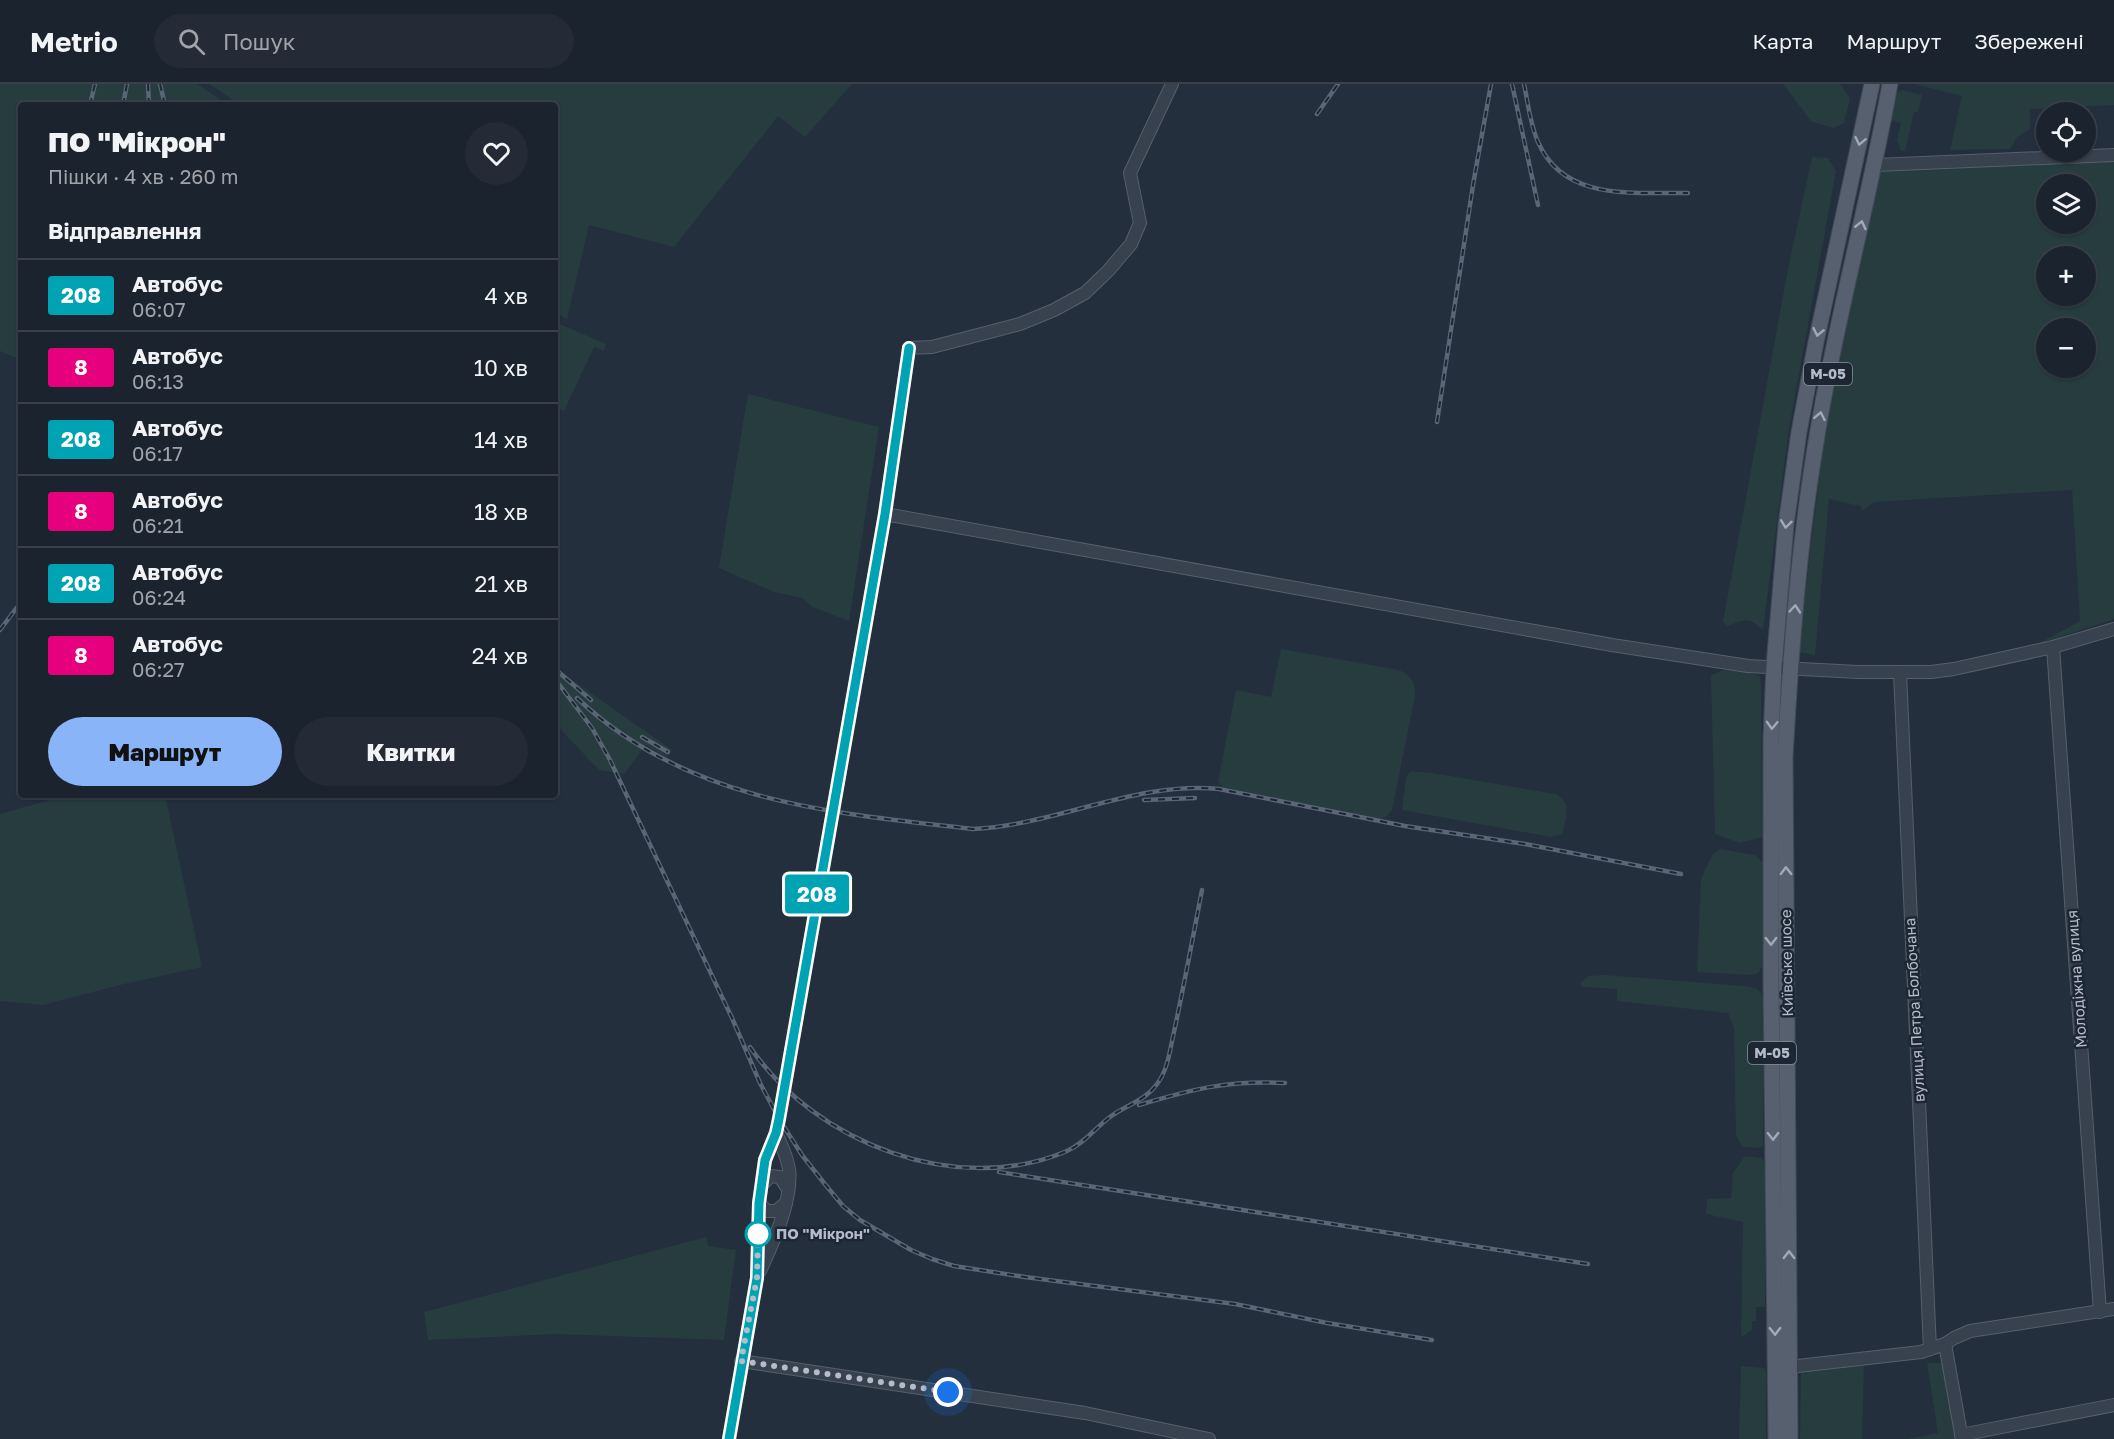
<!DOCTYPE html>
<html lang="uk">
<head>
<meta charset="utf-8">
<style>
	:root { --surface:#1b232e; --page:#242b36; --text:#f1f3f6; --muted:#a0a4aa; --line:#39404a; --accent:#8ab4f8 }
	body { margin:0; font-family:"Golos Text",sans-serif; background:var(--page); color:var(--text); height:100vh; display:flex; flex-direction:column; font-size:22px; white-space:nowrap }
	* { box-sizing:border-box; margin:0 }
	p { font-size:20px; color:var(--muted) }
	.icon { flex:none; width:33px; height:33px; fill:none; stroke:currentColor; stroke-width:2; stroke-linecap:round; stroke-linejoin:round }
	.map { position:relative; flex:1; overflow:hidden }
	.panel { position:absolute; left:18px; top:18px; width:540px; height:696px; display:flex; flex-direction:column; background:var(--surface); border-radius:6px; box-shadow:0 2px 4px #0004,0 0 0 2px var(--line) }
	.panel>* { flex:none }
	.badge { padding:0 12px; border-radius:4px; font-size:21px; line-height:39px }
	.tools { position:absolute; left:2036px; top:18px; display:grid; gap:12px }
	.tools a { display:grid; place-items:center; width:60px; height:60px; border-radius:50%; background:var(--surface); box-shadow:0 2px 4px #0004,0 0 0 2px var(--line); font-size:30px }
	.you { position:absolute; width:30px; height:30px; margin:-15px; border:4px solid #fff; border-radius:50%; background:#1a73e8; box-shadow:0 0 0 9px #1a73e833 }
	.map>.badge { position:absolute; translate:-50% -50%; box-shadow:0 0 0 3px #fff }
	h2 { padding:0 30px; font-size:22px; line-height:54px }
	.round { display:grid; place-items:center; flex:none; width:63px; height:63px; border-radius:32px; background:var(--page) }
	.headline { display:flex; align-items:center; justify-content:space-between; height:102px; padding:0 30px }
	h1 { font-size:28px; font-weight:800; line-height:45px }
	.action { display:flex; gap:12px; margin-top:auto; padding:12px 30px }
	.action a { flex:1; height:69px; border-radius:36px; background:var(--accent); color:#111; font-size:24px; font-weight:800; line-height:69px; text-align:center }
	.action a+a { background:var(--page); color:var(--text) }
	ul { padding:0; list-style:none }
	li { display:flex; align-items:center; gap:18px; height:72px; padding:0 30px; border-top:2px solid var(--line) }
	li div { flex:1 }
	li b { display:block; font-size:22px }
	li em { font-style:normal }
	li .badge { min-width:66px; font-weight:700; text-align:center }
	header { display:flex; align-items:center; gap:36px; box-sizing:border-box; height:84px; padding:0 30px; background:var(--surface); border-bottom:2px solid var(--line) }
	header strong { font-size:28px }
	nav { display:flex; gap:33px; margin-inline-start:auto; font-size:21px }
	.search { width:420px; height:54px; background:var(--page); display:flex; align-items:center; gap:15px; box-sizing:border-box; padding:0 21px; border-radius:33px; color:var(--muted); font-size:22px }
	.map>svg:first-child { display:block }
	.green { fill:#263c3f; fill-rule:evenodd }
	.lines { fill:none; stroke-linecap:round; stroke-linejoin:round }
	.minor-casing { stroke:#565f6c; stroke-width:14 }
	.major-casing { stroke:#414a57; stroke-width:17 }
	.minor { stroke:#38414e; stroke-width:12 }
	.major { stroke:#56606e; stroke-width:15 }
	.rail-casing { stroke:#5a6575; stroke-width:4.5 }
	.rail { stroke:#1d2633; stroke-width:2; stroke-dasharray:7; stroke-linecap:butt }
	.oneway { stroke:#a1aab7 }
	.line-casing { stroke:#fff; stroke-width:14 }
	.line { stroke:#00a3b4; stroke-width:9 }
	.walk { stroke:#b4bcc9; stroke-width:6; stroke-dasharray:0 10.8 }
	.stop-dot { fill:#fff; stroke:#00a3b4; stroke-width:3 }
	.labels { text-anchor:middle; stroke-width:5; stroke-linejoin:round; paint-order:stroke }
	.shield { fill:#1d2633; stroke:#878f9c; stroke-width:1.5 }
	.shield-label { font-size:14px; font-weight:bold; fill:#b4bcc9 }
	.street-label { font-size:15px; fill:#b4bcc9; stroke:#1d2633 }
	.stop-label { font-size:15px; font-weight:bold; fill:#b4bcc9; stroke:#1d2633; text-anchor:start }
</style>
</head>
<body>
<header>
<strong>Metrio</strong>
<div class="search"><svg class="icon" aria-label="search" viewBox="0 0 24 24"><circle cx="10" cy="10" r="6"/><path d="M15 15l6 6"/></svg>Пошук</div>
<nav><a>Карта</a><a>Маршрут</a><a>Збережені</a></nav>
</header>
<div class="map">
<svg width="2114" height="1355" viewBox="0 0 2114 1355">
	<rect width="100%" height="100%" fill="#242f3e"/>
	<!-- green -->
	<g class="green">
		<polygon points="0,0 197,0 228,21 21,21 21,276 0,267"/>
		<polygon points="209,0 852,0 805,53 778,32 674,163 589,141 567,235 555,228 555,21 241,21"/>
		<polygon points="1783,0 1840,0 1850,14 1844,39 1833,44 1811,37"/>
		<polygon points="1914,0 2114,0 2114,21 2030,25 2030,45 2017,53 2010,65 1950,66 1962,12"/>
		<polygon points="1902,6 1922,11 1918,28 1914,28 1905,67 1901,67 1897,56 1901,39 1889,36 1897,9"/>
		<path d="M1812,73L1828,74L1836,87L1789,345L1763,546C1750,533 1744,535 1728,542L1723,538L1789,180Z"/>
		<path d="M2114,75V535L2036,561L2080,537L2072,406L1874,418L1862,427L1860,422L1829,415L1815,571L1798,568L1825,345L1878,91L1883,87ZM2046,100H2085V140H2046ZM2046,172H2085V212H2046ZM2046,244H2085V284H2046Z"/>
		<polygon points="555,238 606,260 604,267 594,263 564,327 555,322"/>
		<polygon points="748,310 879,343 849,537 813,523 802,514 774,508 719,484"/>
		<path d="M1281,565L1399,586C1412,592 1415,599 1415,612L1392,726L1386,733L1375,735L1222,703L1218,697L1236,606L1271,613Z"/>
		<polygon points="1732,583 1760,592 1761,600 1762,753 1740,759 1715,750 1711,591"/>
		<polygon points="555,584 672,666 666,673 646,661 624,690 599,686 555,639"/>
		<path d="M1411,687L1433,689L1555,710C1573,718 1566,735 1562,750L1551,753L1402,726L1406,693Z"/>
		<polygon points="68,711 165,711 202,883 124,900 43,921 0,917 0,730"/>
		<polygon points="1720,765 1755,771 1763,779 1762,883 1758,889 1750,891 1697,888 1701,795 1712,771"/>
		<path d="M1605,891L1744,902C1754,903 1760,903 1763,914V1062L1759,1064L1743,1063L1736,1051L1734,944L1728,929L1617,917V905L1583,903L1580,899L1589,892Z"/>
		<polygon points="1745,1072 1761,1074 1765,1078 1765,1223 1756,1223 1756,1237 1752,1237 1752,1246 1741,1253 1743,1138 1706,1130 1707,1115 1731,1114 1733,1089"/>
		<polygon points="706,1153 708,1162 736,1166 724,1256 555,1250 428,1256 424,1228"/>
		<polygon points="1864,1279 1862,1355 1800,1355 1801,1286"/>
		<polygon points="1927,1279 1943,1279 1960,1355 1908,1355 1938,1349"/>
		<polygon points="1741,1282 1764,1284 1766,1287 1766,1355 1739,1355"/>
	</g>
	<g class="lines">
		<!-- minor casing -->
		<g class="minor-casing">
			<g id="minor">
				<polyline points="1876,81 2114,71"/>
				<polyline points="885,430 1612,561 1748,582 1858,588 1931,588 1954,585 2053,563 2114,545"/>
				<polyline points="2053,563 2100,1228"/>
				<polyline points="1900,588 1930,1265"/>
				<polyline points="762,1101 770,1092 780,1093 788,1105"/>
				<polyline points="759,1119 767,1127 776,1127 786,1119"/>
				<path d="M760,1187C773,1159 793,1116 789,1085C787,1072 781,1060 776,1049"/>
				<polyline points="1945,1260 1962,1355"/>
				<polyline points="741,1277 1085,1329 1209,1355"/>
				<polyline points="1789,1283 1921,1268 1945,1260 1954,1254 1970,1247 2114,1225"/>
				<polyline points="1961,1351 2114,1321"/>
				<polyline points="729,1355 757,1194 759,1119 765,1076 776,1049 779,1035 885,430 909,264 932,263 1020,240 1054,226 1085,209 1108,187 1131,160 1140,139 1130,89 1172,0"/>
			</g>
		</g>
		<!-- major casing -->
		<g class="major-casing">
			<g id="major">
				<polyline points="1776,1355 1771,897 1771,654 1774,582 1786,441 1799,348 1816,258 1872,0"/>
				<path d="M1790,1355L1785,673C1791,565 1799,458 1817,352C1836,234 1869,118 1890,0"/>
			</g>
		</g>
		<!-- minor -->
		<use href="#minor" class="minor"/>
		<!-- major -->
		<use href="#major" class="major"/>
		<!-- rail casing -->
		<g class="rail-casing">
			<g id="rail">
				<polyline points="148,0 149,21"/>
				<polyline points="160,0 165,21"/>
				<polyline points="1512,0 1538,121"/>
				<path d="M1524,0C1528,19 1530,40 1538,58C1564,118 1634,108 1688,109"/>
				<polyline points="90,21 95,0"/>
				<polyline points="123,21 127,0"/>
				<polyline points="1317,30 1338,0"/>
				<polyline points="1437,338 1473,101 1491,0"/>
				<polyline points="0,546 21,518"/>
				<polyline points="555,585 591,616"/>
				<polyline points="555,595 592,644 610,676 732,934 760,999 779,1035 802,1071 824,1099 843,1122 860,1136 911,1166 932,1175 954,1182 1025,1193 1235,1220 1327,1239 1432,1256"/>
				<path d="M577,614C687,718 831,729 973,745C1057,741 1135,697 1219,705L1405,742L1525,760L1681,790"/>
				<polyline points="642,653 668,668"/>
				<polyline points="1144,716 1195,714"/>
				<path d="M750,963C815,1059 957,1114 1067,1067C1085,1059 1095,1044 1110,1033C1126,1021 1145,1017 1157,1000C1168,986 1170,965 1174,948C1184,901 1193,853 1202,806"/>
				<path d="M1139,1021C1193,1005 1228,996 1285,999"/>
				<polyline points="999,1088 1588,1180"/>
			</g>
		</g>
		<!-- rail -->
		<use href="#rail" class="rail"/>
	</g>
	<!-- one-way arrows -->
	<defs><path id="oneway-chevron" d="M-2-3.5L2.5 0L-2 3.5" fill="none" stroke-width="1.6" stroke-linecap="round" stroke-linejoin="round" transform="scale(1.5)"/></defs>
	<g class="oneway">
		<use href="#oneway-chevron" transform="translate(1860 57) rotate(102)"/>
		<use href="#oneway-chevron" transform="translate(1861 141) rotate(-77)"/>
		<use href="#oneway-chevron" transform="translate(1818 248) rotate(102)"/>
		<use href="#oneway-chevron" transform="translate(1820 332) rotate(-79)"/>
		<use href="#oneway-chevron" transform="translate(1786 440) rotate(97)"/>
		<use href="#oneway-chevron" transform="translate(1795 525) rotate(-85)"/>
		<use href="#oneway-chevron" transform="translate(1772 641) rotate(92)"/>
		<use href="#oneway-chevron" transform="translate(1786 787) rotate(-91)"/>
		<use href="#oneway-chevron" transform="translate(1771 857) rotate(90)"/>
		<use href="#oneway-chevron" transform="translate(1773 1052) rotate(89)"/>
		<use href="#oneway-chevron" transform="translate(1789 1171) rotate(-90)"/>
		<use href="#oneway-chevron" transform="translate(1775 1247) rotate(89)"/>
	</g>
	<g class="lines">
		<!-- line casing -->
		<g class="line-casing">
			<polyline id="line" points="729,1355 757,1194 759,1119 765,1076 776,1049 779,1035 885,430 909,264"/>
		</g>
		<!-- line -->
		<use href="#line" class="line"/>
		<!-- walk -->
		<polyline class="walk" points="758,1150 757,1194 741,1277 948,1308"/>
	</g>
	<!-- markers -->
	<circle class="stop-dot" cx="758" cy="1150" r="12"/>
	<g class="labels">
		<!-- shield labels -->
		<g class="shield">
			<rect x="1804" y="279" width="48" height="22" rx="4.5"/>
			<rect x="1748" y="958" width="48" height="22" rx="4.5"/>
		</g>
		<g class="shield-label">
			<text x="1828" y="295">М-05</text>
			<text x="1772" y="974">М-05</text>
		</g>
		<!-- street labels -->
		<g class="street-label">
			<text transform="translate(1787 879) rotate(-91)" y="5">Київське шосе</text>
			<text transform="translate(2077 895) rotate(-94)" y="5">Молодіжна вулиця</text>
			<text transform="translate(1915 926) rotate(-93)" y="5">вулиця Петра Болбочана</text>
		</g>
		<!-- stop labels -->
		<g class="stop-label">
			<text x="776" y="1155">ПО "Мікрон"</text>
		</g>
	</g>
</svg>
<div class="tools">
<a><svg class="icon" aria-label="locate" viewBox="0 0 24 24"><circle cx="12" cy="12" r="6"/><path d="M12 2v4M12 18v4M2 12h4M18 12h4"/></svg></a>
<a><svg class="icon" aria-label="layers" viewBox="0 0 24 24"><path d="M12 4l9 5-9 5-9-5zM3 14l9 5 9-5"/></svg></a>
<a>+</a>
<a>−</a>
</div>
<div class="you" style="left:948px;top:1308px"></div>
<b class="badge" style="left:817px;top:810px;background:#00a3b4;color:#fff">208</b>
<section class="panel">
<div class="headline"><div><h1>ПО &quot;Мікрон&quot;</h1><p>Пішки · 4 хв · 260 m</p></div><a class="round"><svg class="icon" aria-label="heart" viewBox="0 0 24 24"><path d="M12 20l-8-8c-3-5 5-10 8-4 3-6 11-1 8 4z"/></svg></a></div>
<h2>Відправлення</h2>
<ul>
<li><span class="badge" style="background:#00a3b4;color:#fff">208</span><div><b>Автобус</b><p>06:07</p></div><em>4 хв</em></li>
<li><span class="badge" style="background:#e6007e;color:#fff">8</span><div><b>Автобус</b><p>06:13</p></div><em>10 хв</em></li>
<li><span class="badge" style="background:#00a3b4;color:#fff">208</span><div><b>Автобус</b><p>06:17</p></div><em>14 хв</em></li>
<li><span class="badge" style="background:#e6007e;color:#fff">8</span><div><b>Автобус</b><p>06:21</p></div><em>18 хв</em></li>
<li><span class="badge" style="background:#00a3b4;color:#fff">208</span><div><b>Автобус</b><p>06:24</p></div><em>21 хв</em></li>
<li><span class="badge" style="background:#e6007e;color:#fff">8</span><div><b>Автобус</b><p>06:27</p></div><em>24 хв</em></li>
</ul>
<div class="action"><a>Маршрут</a><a>Квитки</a></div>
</section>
</div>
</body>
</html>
